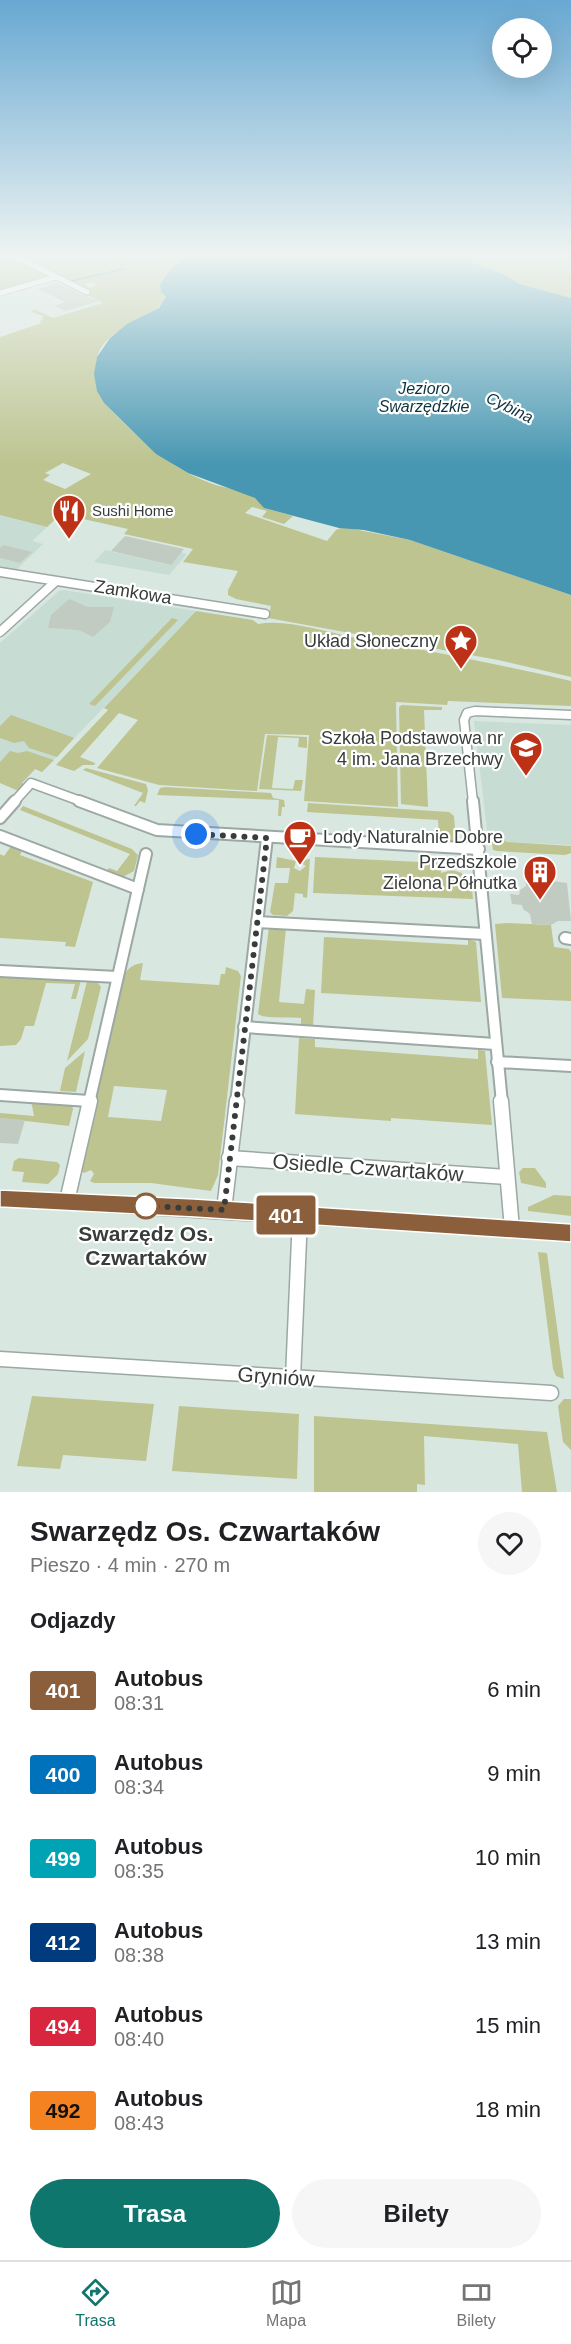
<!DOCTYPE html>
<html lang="pl">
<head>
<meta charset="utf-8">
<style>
	:root { --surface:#fff; --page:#f6f6f6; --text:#202124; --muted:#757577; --line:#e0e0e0; --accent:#0f766e }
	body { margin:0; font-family:Helvetica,sans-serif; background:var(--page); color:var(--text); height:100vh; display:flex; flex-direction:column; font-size:22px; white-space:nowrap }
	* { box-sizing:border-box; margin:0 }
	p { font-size:20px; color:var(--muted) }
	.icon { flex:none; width:33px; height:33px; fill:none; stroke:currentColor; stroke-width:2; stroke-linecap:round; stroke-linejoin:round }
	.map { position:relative; height:1492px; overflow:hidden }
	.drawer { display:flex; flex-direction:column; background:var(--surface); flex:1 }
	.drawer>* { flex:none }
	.badge { padding:0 12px; border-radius:4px; font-size:21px; line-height:39px }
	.buttons { position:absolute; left:492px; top:18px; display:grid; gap:12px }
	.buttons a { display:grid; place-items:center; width:60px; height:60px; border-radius:50%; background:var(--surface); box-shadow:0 6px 24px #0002; font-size:30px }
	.you { position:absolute; width:30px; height:30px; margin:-15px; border:4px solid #fff; border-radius:50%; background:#1a73e8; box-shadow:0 0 0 9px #1a73e833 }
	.map>.badge { position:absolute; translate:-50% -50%; box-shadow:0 0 0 3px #fff }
	h2 { padding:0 30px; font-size:22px; line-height:54px }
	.round { display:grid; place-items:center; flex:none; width:63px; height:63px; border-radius:32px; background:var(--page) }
	.summary { display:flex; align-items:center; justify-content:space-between; height:102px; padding:0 30px }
	h1 { font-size:28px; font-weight:700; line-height:45px }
	.cta { display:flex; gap:12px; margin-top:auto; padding:12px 30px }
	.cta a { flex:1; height:69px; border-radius:36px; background:var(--accent); color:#fff; font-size:24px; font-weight:700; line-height:69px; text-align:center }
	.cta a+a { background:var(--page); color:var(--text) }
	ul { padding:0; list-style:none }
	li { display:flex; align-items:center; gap:18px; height:84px; padding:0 30px }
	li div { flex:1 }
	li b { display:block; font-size:22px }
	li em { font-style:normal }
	li .badge { min-width:66px; font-weight:700; text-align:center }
	.dock { display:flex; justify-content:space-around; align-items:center; height:84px; border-top:2px solid var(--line); background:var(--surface); font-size:16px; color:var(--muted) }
	.dock a { display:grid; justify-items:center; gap:3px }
	.dock .current { color:var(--accent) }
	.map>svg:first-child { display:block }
	.built { fill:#c7ddd3 }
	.green { fill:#bdc490; fill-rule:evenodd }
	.water { fill:#4897b2 }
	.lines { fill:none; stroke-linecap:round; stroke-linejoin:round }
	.stream { stroke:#4897b2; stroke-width:1.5 }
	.building { fill:#c2cbc1 }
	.street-far3-casing { stroke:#9ba8a3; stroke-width:7 }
	.street-far2-casing { stroke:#9ba8a3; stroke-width:11 }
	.street-far1-casing { stroke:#9ba8a3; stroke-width:14 }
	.street-casing { stroke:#9ba8a3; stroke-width:17 }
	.street-far3 { stroke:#fff; stroke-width:5 }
	.street-far2 { stroke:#fff; stroke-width:8 }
	.street-far1 { stroke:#fff; stroke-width:10 }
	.street { stroke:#fff; stroke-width:14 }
	.line { fill:#8b5e3c; stroke:#fff; stroke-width:1.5 }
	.walk { stroke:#373d3a; stroke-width:6; stroke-dasharray:0 10.8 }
	.stop-dot { fill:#fff; stroke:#8b5e3c; stroke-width:3 }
	.labels { text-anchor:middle; stroke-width:4.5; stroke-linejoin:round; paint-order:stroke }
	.far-poi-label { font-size:15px; fill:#373d3a; stroke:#fff; text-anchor:start }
	.far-water-label { font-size:16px; font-style:italic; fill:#0c323e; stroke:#fff }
	.street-label { font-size:18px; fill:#373d3a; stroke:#fff }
	.poi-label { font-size:18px; fill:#373d3a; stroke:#fff; text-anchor:end }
	.near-street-label { font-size:21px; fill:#373d3a; stroke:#fff }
	.near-stop-label { font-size:21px; font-weight:bold; fill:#373d3a; stroke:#fff }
</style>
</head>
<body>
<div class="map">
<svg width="571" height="1492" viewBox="0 0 571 1492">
	<rect width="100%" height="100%" fill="#d9e7e1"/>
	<!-- built -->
	<g class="built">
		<polygon points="0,515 47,527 32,541 43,544 15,571 0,568"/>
		<polygon points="105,550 170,565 181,552 187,554 169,575 94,562"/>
		<polygon points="64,590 196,611 42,772 35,769 23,782 0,773 0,643 59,591"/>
		<polygon points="474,721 571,725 571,845 507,842 487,830"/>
	</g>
	<!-- green -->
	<g class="green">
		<path d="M0,255H183V258L169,271L160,285L161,292L166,297C154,327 87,323 97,379C99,390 100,397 106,405C138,437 167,467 210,483C226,489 257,491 264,508L293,516L284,524L262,517L267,511L252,507L245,513L327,541L336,530L343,527L410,540L571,595V677L498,660L268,618L271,606L236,599L228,595V590L238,571L183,562L193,549L124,534L128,529L61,514L47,527L0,515V337L42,323L39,321L44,320L41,318L44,316L31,312L34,309L53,318L103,303L85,294L90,292L85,289L98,285L93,282L85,284L89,287L84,289L52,276L0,292ZM63,463L91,474L65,489L43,480L50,475L45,473Z"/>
		<polygon points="455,255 571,255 571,298 520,284 501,273 468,261 471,258"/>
		<path d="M196,611L253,620L258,624C286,619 322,631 352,637C425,650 498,664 571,681V706L448,701L447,705L396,702L398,807L304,801L309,735L265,734L257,791L159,785L97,768L138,720L119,713L80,757L95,763L94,765H83L74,771L56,765L108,710L104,708Z"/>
		<polygon points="172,618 178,620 95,706 89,704"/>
		<polygon points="402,705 442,707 442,710 424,710 428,807 401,804 399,707"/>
		<polygon points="11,715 69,736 74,738 57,757 29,748 24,741 14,743 0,738 0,726"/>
		<polygon points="267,735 307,737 307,748 298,747 299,738 278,737 272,788 293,789 295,780 303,780 301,791 259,789"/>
		<polygon points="10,751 18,753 27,751 54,760 42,772 35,769 22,783 27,785 21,792 0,783 0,762"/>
		<polygon points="86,768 146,784 148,790 145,803 140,801 136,806 134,806 143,793 83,770"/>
		<polygon points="165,787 271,793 273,798 284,800 285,807 282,807 281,816 278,816 279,800 157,795 160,788"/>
		<polygon points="308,803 449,812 454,816 456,843 428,841 428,835 439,835 438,820 307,812"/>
		<polygon points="23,806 132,849 138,855 134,871 121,878 105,873 109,868 117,871 130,854 20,810"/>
		<polygon points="487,830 507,842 571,846 571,853 565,855 497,851 493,850 491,835"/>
		<polygon points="12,845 23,848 20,855 93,882 75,947 65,946 66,942 0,938 0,854 4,856"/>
		<polygon points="277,857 296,861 294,868 300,871 306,866 299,862 301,860 310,859 307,898 303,897 303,894 295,893 293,911 287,916 273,915 270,912 275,883 288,883 290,868 276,868"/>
		<polygon points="315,857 441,863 441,873 452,870 462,873 462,879 471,879 473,899 313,893"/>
		<polygon points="507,923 551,925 554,947 569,949 571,952 571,1001 502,998 495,924"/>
		<path d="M269,927L286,928L279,1002L304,1004L306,989L315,990L313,1027L301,1026V1018C290,1017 263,1019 258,1014Z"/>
		<polygon points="324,937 468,945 468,939 476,942 481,1002 321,993"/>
		<path d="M143,963L140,980L219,985L221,974H225L226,967L238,971L241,976L218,1175L211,1191L151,1183H94L90,1181L94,1174L91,1170L84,1173L81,1170L116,998C121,982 124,964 143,963ZM114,1086L167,1090L161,1121L108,1117Z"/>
		<polygon points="0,976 81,980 76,999 71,999 75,984 46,983 34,1026 25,1026 21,1039 16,1045 0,1046"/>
		<polygon points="87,981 98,983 101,987 88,1039 67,1061"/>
		<polygon points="299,1038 315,1039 315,1047 478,1059 478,1050 485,1051 492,1125 391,1118 391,1121 295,1114"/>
		<polygon points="85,1051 76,1092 60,1091 65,1068"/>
		<polygon points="31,1100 72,1104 73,1109 69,1126 0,1118 0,1113 34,1116"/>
		<polygon points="19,1158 57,1162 60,1165 58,1174 48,1184 22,1182 24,1172 12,1171 14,1161"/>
		<polygon points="523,1168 535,1168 546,1183 546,1188 521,1183 519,1172"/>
		<polygon points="554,1195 571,1196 571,1216 528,1211 528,1207"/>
		<polygon points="538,1252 547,1253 564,1379 556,1376 553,1369"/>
		<polygon points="32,1396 154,1404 146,1461 63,1455 60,1469 17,1466"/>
		<polygon points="564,1399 571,1399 571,1450 563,1442 558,1406"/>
		<polygon points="179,1406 299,1414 297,1479 172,1471"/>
		<polygon points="314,1416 547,1432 557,1492 522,1492 518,1444 424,1436 425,1485 417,1484 417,1492 314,1492"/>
	</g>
	<!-- water -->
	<polygon class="water" points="183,255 455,255 473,259 469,261 501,273 520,284 571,298 571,595 410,540 364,530 339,528 264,508 255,498 188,473 156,454 104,403 97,391 94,374 97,357 110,338 127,324 159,308 166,297 161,292 160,285 169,271 183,258"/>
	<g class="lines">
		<!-- stream -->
		<polyline class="stream" points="72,281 123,269"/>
	</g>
	<!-- building -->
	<g class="building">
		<polygon points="57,283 85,296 99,301 66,311 54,306 65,302 37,289"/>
		<polygon points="125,536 184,549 171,565 111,551"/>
		<polygon points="3,545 32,552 20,563 0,558 0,548"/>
		<polygon points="69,599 88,607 114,607 110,622 93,637 79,630 48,628 51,615"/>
		<polygon points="525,877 567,883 571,921 558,921 551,925 532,924 530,914 523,909 522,905 512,904 510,894 519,895 520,890 526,886"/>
		<polygon points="0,1118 25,1120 18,1144 0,1143"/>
	</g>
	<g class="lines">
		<!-- street-far3 casing -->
		<g class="street-far3-casing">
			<g id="street-far3">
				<polyline points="14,256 87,292"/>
				<polyline points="0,293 56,277"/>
			</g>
		</g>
		<!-- street-far2 casing -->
		<g class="street-far2-casing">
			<g id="street-far2">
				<polyline points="0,572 265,614"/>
				<polyline points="0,632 55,582"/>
				<polyline points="14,802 31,783 83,802"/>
				<polyline points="473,802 464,720 467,713 475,711 571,715"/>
			</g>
		</g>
		<!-- street-far1 casing -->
		<g class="street-far1-casing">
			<g id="street-far1">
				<polyline points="79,801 157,830 479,849"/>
				<polyline points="473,801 502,1103"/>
				<polyline points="0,818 15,801"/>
				<polyline points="0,836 138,889"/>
				<polyline points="257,922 485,934"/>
				<polyline points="565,938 571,939"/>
				<polyline points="0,971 117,977"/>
				<polyline points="244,1027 495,1044"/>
				<polyline points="497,1062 571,1066"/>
				<polyline points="0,1095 89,1101"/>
				<polyline points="89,1103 146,854"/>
				<polyline points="236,1103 267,838"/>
			</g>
		</g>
		<!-- street casing -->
		<g class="street-casing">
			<g id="street">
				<polyline points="501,1101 512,1229"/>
				<polyline points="229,1158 507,1177"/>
				<polyline points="0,1198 571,1233"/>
				<polyline points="67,1201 90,1101"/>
				<polyline points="224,1210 237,1101"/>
				<polyline points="0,1359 551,1393"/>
				<polyline points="293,1378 300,1216"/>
			</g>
		</g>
		<!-- street-far3 -->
		<use href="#street-far3" class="street-far3"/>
		<!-- street-far2 -->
		<use href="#street-far2" class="street-far2"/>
		<!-- street-far1 -->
		<use href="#street-far1" class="street-far1"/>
		<!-- street -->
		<use href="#street" class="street"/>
	</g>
	<!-- sky -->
	<linearGradient id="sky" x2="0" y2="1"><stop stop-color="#68a8d2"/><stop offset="0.55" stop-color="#eef4f2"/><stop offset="1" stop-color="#eef4f2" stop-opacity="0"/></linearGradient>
	<rect width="571" height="464" fill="url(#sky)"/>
	<!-- line -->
	<polygon class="line" points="0,1190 194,1199 571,1224 571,1242 194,1217 0,1207"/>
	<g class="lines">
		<!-- walk -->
		<polyline class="walk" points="146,1206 224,1210 267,838 196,834"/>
	</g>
	<!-- icons -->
	<defs>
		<g id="restaurant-pin" transform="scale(1.725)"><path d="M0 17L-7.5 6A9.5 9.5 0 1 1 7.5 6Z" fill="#bd3217" stroke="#fff"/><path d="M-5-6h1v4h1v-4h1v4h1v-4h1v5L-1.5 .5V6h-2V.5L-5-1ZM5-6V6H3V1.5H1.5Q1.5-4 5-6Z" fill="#fff"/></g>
		<g id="sight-pin" transform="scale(1.725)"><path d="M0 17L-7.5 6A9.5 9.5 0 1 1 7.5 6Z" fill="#bd3217" stroke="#fff"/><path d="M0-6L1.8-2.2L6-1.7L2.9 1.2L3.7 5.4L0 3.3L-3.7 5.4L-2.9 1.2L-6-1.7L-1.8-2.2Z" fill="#fff"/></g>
		<g id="school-pin" transform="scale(1.725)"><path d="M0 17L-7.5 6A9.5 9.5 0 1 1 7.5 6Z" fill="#bd3217" stroke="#fff"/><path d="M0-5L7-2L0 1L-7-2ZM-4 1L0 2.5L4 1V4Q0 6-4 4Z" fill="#fff"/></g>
		<g id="cafe-pin" transform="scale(1.725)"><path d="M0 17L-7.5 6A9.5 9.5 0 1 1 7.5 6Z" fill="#bd3217" stroke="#fff"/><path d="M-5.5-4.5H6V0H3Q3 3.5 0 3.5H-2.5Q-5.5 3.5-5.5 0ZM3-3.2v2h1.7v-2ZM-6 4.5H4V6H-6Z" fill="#fff"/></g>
		<g id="building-pin" transform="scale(1.725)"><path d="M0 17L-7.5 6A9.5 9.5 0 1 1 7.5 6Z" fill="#bd3217" stroke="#fff"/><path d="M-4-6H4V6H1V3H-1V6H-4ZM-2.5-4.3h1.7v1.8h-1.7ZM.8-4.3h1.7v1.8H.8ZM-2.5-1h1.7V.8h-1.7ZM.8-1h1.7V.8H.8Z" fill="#fff"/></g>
	</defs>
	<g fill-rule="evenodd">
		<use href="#restaurant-pin" x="69" y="511"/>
		<use href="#sight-pin" x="461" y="641"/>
		<use href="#school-pin" x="526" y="748"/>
		<use href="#cafe-pin" x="300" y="837"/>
		<use href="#building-pin" x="540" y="872"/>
	</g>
	<!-- markers -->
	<circle class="stop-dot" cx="146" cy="1206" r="12"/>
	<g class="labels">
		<!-- far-poi labels -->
		<g class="far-poi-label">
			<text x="92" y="516">Sushi Home</text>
		</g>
		<!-- far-water labels -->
		<g class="far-water-label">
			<text x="424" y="394">Jezioro<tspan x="424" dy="18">Swarzędzkie</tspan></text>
			<text transform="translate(510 407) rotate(26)" y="6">Cybina</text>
		</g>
		<!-- street labels -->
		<g class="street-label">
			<text transform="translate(133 592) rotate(9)" y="6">Zamkowa</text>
		</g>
		<!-- poi labels -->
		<g class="poi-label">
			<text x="438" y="647">Układ Słoneczny</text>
			<text x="503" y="744">Szkoła Podstawowa nr<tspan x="503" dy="21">4 im. Jana Brzechwy</tspan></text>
			<text x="323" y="843" text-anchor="start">Lody Naturalnie Dobre</text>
			<text x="517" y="868">Przedszkole<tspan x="517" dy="21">Zielona Półnutka</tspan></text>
		</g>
		<!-- near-street labels -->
		<g class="near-street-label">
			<text transform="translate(368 1168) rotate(4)" y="7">Osiedle Czwartaków</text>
			<text transform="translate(276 1377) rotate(4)" y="7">Gryniów</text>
		</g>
		<!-- near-stop labels -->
		<g class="near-stop-label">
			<text x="146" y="1241">Swarzędz Os.<tspan x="146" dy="24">Czwartaków</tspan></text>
		</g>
	</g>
</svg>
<div class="buttons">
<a><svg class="icon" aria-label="locate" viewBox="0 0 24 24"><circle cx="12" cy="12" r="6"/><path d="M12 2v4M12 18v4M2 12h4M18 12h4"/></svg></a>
</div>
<div class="you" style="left:196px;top:834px"></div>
<b class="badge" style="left:286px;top:1215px;background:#8b5e3c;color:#fff">401</b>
</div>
<section class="drawer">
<div class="summary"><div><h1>Swarzędz Os. Czwartaków</h1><p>Pieszo · 4 min · 270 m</p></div><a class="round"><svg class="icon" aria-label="heart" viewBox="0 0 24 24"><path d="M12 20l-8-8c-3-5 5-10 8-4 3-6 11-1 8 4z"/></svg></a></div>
<h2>Odjazdy</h2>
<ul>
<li><span class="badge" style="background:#8b5e3c;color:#fff">401</span><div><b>Autobus</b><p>08:31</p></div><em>6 min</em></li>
<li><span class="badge" style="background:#0072bc;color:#fff">400</span><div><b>Autobus</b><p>08:34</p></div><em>9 min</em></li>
<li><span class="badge" style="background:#00a3b4;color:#fff">499</span><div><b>Autobus</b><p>08:35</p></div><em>10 min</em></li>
<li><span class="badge" style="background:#003b80;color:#fff">412</span><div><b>Autobus</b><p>08:38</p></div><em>13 min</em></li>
<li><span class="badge" style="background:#d7263d;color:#fff">494</span><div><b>Autobus</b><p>08:40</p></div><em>15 min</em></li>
<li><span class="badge" style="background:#f58220;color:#111">492</span><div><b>Autobus</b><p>08:43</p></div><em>18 min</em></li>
</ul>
<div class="cta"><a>Trasa</a><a>Bilety</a></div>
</section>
<nav class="dock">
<a class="current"><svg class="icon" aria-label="directions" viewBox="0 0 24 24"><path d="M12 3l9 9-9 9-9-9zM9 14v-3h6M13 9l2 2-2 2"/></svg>Trasa</a>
<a><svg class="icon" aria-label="map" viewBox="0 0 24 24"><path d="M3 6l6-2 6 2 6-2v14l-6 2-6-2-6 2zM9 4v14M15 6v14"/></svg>Mapa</a>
<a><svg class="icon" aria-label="tickets" viewBox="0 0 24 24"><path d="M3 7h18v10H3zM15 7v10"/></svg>Bilety</a>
</nav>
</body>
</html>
